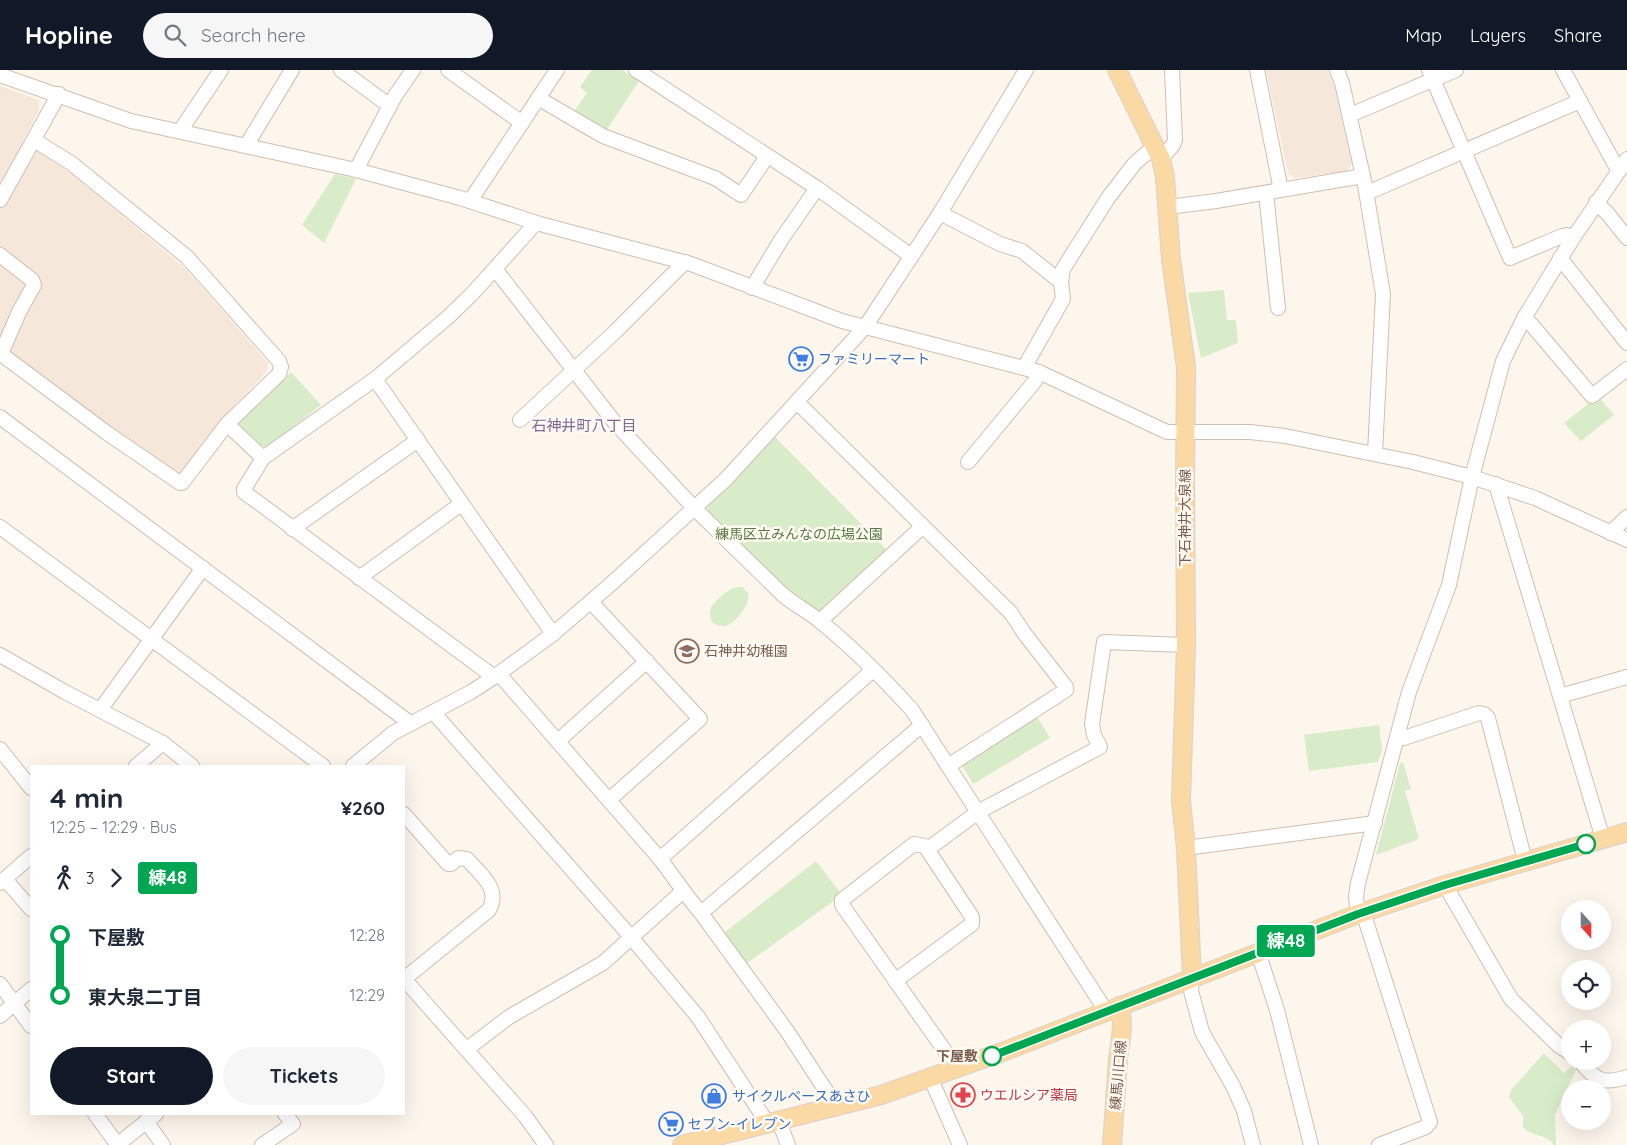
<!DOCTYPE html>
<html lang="en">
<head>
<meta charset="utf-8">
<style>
	:root { --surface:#fff; --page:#f6f6f7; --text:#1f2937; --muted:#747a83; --accent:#111827 }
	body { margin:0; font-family:Quicksand,"Noto Sans JP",sans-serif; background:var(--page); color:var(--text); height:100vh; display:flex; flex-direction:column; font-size:19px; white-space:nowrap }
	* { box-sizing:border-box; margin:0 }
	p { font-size:16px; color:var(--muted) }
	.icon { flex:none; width:28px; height:28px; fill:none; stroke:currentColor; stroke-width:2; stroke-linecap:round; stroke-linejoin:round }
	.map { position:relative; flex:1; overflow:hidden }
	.side { position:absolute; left:30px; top:695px; width:375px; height:350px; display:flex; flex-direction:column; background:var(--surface); border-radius:0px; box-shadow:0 5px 20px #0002 }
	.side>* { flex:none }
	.badge { padding:0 10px; border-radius:4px; font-size:18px; line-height:32px }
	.needle { width:32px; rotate:159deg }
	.fabs { position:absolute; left:1561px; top:830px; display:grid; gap:10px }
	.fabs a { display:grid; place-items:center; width:50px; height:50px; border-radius:50%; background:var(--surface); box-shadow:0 5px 20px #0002; font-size:25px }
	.map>.badge { position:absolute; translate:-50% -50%; box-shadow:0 0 0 2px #fff }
	.legs { display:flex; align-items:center; gap:8px; height:55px; padding:0 20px; font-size:16px }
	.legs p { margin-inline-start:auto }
	.summary { display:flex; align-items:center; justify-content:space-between; height:85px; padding:0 20px }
	h1 { font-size:28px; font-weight:700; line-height:38px }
	.button { display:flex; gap:10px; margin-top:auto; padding:10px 20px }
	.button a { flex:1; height:58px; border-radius:30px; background:var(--accent); color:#fff; font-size:20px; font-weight:700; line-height:58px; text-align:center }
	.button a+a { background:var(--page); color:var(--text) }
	ul { padding:0 20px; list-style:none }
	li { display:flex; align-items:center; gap:18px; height:60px; font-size:19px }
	li i { display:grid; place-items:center; width:8px; height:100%; margin:0 6px; background:currentColor }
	li i::after { content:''; width:12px; height:12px; margin:-6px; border:4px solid; border-radius:50%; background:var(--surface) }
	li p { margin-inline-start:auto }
	li:first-child i { background:linear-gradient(#0000 50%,currentColor 0) }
	li:last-child i { background:linear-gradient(currentColor 50%,#0000 0) }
	header { display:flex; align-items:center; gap:30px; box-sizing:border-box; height:70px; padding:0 25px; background:var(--accent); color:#fff }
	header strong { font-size:24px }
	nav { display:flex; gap:28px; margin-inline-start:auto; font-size:18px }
	.search { width:350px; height:45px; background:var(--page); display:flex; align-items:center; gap:12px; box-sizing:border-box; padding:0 18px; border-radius:28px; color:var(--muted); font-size:19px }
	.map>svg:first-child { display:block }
	.residential { fill:#f5e8da }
	.green { fill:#d8ecc9 }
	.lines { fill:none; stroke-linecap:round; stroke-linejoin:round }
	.minor-casing { stroke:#d1beb0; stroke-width:16 }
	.major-casing { stroke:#dad1cd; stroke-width:20 }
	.minor { stroke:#fff; stroke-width:14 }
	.major { stroke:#fbd9a5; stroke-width:18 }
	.line-1-casing { stroke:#fff; stroke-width:11 }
	.line-1 { stroke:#00a651; stroke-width:8 }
	.stop-1-dot { fill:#fff; stroke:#00a651; stroke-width:2.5 }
	.labels { text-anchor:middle; stroke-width:5; stroke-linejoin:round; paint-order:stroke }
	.shop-label { font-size:14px; fill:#366cbe; stroke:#fffaf3; text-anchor:start }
	.street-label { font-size:14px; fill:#7a5c4d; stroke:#fffaf3 }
	.park-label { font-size:14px; fill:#537a41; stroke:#fffaf3 }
	.education-label { font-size:14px; fill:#785e54; stroke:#fffaf3; text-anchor:start }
	.stop-label { font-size:14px; font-weight:bold; fill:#7a5c4d; stroke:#fffaf3; text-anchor:end }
	.health-label { font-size:14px; fill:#be3a42; stroke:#fffaf3; text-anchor:start }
	.neighbourhood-label { font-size:15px; fill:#846695; stroke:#fffaf3 }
</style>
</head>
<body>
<header>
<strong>Hopline</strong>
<div class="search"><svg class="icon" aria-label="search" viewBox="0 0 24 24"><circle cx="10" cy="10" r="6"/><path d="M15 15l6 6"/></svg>Search here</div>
<nav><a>Map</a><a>Layers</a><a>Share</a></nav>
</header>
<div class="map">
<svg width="1627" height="1075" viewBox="0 0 1627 1075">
	<rect width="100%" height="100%" fill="#fdf6ec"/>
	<!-- residential -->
	<g class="residential">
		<polygon points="1266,0 1328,0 1334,15 1352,93 1347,101 1295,108 1288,103"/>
		<polygon points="0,16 39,30 39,40 23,71 73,105 186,199 268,293 267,301 226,344 183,403 177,404 0,278"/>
	</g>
	<!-- green -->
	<g class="green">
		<polygon points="592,0 623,0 639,11 606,61 573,43 587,23 580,17"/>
		<polygon points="335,104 356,109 324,173 302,155"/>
		<polygon points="1224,220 1227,250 1236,250 1238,273 1201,288 1188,223"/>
		<polygon points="291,302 321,335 268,377 258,375 236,354 235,352"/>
		<polygon points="1598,326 1614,345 1581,371 1564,353"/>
		<polygon points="775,367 890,483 823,545 803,535 708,445 708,436"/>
		<path d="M738,517H742L748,523C751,534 736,553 725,556C721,557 717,555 713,553C711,549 709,545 710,541C712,532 729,518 738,517Z"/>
		<polygon points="1036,645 1050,668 973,714 962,696 962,693"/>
		<polygon points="1379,655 1382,680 1378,692 1309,701 1304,665"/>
		<polygon points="1403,692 1411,719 1405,721 1419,769 1376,785 1400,693"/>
		<polygon points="816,791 842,825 746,894 724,863"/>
		<path d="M1544,983L1564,1003L1572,996L1576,1000L1555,1045L1556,1075H1554C1547,1064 1532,1067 1523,1057V1046L1509,1027L1511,1020Z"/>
	</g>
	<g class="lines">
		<!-- minor casing -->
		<g class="minor-casing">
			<g id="minor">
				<polyline points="341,0 390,36"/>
				<polyline points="448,0 522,53"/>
				<polyline points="636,0 817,118 911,186"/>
				<polyline points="1257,0 1281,120"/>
				<polyline points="1337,0 1342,13 1365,115 1383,224 1375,383"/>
				<polyline points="1429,0 1510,188 1562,166 1567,165 1573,168"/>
				<polyline points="1563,0 1618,100"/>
				<polyline points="0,5 131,51 356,100 460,128 540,154 691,194 842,251 1039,302 1167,362 1250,362 1285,366 1413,392 1472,407 1535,428 1627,470"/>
				<polyline points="538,28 603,66 715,108 741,125 762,94 766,85"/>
				<polyline points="1350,45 1456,0"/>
				<polyline points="180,61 221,0"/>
				<polyline points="246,76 292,0"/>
				<polyline points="1161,89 1173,75 1175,70 1172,0"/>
				<polyline points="356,100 395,26 413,0"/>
				<polyline points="1266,123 1278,238"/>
				<polyline points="1367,123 1580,31"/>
				<polyline points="0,130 59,24"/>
				<polyline points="470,131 557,0"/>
				<polyline points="1596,132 1608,144 1627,168"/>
				<polyline points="1168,137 1216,131 1363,106"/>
				<polyline points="940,143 1000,174 1022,181 1061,212"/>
				<polyline points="0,185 32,210 34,215 19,242 1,284 107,363 180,413 182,413 227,354 279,304 281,297 279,291 187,187 71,93 34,70"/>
				<polyline points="1560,188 1627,273"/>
				<path d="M495,199L616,354L695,439L783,525C795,535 809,542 821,552C853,578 884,609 912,640L1106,941"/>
				<polyline points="752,218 781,170 817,118"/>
				<polyline points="1524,248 1531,254 1592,326 1627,299"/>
				<polyline points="1024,298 1063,229 1061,212 1063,199 1108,128 1135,93 1155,76"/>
				<polyline points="375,309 553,564"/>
				<polyline points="797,332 1011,543 1024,563 1066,617 1066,620 948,696"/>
				<polyline points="0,347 410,653"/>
				<polyline points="520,350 615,262 685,192"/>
				<polyline points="227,354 263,388"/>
				<polyline points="968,392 1035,311 1039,302"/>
				<polyline points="1496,414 1603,769"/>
				<polyline points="0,457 323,696"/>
				<polyline points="292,459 418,370"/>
				<polyline points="1610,463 1627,447"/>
				<polyline points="359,508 461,434"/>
				<polyline points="591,532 700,649 609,730"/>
				<polyline points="820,551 922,457"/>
				<polyline points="0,585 65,622 163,673 192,696"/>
				<path d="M499,604L660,789C674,807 686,826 701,843L787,961L836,1036"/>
				<polyline points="494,607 244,422 244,419 263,388 270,383 375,309 447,248 471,225 536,153"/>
				<polyline points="1560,626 1627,607"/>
				<polyline points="100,640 203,498"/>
				<polyline points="433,642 631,867 698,947 768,1054"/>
				<polyline points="1398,668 1404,668 1479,643 1484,644 1488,648 1525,791"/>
				<polyline points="558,671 647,591"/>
				<polyline points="0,679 31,718"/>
				<polyline points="136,696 163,673"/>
				<polyline points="353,696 393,663 471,622 494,607 553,564 611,514 726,409 865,257 940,143 1026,0"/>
				<path d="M404,744L448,794H451L458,788L467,789C480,804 501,818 489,840L404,909L525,1046L546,1075"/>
				<polyline points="1186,778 1375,753"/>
				<polyline points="928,779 978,742 1100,677 1094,665 1092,654 1104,572 1186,575"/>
				<polyline points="660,789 873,600"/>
				<polyline points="5,809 31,839"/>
				<polyline points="0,813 31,786"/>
				<polyline points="1445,815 1511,929 1558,975 1570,983"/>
				<polyline points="1363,842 1430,1052 1426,1057 1379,1075"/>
				<polyline points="701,843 922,655"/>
				<polyline points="1358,844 1356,827 1358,813 1409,622 1449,515 1472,407 1503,291 1524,248 1573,168 1627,89"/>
				<polyline points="1258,882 1277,940 1311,1075"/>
				<polyline points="1192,907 1191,921 1202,962 1233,1016 1244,1041 1253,1075"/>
				<polyline points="895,911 972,854 972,847 925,776 914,774 842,830 842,835 957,998"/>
				<polyline points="0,914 31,956"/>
				<polyline points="0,946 31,919"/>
				<polyline points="467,979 509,947 603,893 683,821"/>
				<path d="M1580,991C1596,1010 1602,1015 1627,1007"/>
				<polyline points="930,1007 960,1075"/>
				<polyline points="95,1044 117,1074"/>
				<polyline points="146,1051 163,1075"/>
				<polyline points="779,1051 788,1075"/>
				<polyline points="117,1075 156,1044"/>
				<polyline points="262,1075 293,1054 285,1044"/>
			</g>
		</g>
		<!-- major casing -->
		<g class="major-casing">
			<g id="major">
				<polyline points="1117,0 1161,89 1165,107 1171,189 1186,297 1185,411 1186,575 1181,731 1186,778 1192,907"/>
				<polyline points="682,1075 881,1025 1005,981 1358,844 1445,815 1627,762"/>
				<path d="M1112,1075C1114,1046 1116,1018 1118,989C1120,971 1125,954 1119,936"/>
			</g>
		</g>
		<!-- minor -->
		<use href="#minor" class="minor"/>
		<!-- major -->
		<use href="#major" class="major"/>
	</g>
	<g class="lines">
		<!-- line-1 casing -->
		<g class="line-1-casing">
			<polyline id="line-1" points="992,986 1358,844 1445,815 1586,774"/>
		</g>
		<!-- line-1 -->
		<use href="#line-1" class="line-1"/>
	</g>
	<!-- icons -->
	<defs>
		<g id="supermarket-ring" transform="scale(1.25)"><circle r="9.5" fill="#fffaf3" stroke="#3f7fe0" stroke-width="1.5"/><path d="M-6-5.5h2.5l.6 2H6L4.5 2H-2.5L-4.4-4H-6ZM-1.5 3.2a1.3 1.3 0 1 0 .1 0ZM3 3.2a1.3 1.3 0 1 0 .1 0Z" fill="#3f7fe0"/></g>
		<g id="school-ring" transform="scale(1.25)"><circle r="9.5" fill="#fffaf3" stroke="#8d6e63" stroke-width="1.5"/><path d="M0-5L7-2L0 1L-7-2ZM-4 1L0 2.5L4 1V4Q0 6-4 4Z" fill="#8d6e63"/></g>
		<g id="pharmacy-ring" transform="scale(1.25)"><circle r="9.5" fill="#fffaf3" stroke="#e0444e" stroke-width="1.5"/><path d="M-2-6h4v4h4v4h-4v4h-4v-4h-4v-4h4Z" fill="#e0444e"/></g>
		<g id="shop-ring" transform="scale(1.25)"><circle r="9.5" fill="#fffaf3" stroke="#3f7fe0" stroke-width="1.5"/><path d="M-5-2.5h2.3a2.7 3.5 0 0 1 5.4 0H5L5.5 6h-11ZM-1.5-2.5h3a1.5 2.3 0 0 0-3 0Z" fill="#3f7fe0"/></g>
	</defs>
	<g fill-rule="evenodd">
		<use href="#supermarket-ring" x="801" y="289"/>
		<use href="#school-ring" x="687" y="581"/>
		<use href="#pharmacy-ring" x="963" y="1025"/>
		<use href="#shop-ring" x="714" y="1026"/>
		<use href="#supermarket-ring" x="671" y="1054"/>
	</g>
	<!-- markers -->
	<g class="stop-1-dot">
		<circle cx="1586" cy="774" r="9"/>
		<circle cx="992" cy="986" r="9"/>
	</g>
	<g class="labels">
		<!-- shop labels -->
		<g class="shop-label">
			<text x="818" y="294">ファミリーマート</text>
			<text x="732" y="1031">サイクルベースあさひ</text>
			<text x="688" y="1059">セブン-イレブン</text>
		</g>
		<!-- street labels -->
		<g class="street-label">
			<text transform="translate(1185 448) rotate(-90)" y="5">下石神井大泉線</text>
			<text transform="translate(1118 1005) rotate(-85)" y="5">練馬川口線</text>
		</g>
		<!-- park labels -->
		<g class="park-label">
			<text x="799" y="469">練馬区立みんなの広場公園</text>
		</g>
		<!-- education labels -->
		<g class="education-label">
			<text x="704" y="586">石神井幼稚園</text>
		</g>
		<!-- stop labels -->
		<g class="stop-label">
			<text x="978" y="991">下屋敷</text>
		</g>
		<!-- health labels -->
		<g class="health-label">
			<text x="980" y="1030">ウエルシア薬局</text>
		</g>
		<!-- neighbourhood labels -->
		<g class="neighbourhood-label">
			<text x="584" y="361">石神井町八丁目</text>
		</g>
	</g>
</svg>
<div class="fabs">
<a><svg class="needle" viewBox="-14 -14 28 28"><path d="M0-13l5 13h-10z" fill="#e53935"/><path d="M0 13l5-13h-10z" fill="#747a83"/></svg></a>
<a><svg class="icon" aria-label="locate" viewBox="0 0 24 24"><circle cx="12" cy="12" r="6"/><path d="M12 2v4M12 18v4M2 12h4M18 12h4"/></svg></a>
<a>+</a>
<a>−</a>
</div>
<b class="badge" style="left:1286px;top:871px;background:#00a651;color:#fff">練48</b>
<section class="side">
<div class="summary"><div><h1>4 min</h1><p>12:25 – 12:29 · Bus</p></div><b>¥260</b></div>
<div class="legs"><svg class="icon" aria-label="walk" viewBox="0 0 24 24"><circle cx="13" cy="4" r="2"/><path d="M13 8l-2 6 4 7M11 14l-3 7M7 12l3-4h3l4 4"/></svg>3<svg class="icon" aria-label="forward" viewBox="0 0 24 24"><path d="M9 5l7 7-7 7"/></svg><b class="badge" style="background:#00a651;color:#fff">練48</b></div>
<ul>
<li><i style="color:#00a651"></i><b>下屋敷</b><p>12:28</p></li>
<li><i style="color:#00a651"></i><b>東大泉二丁目</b><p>12:29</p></li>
</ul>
<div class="button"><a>Start</a><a>Tickets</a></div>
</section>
</div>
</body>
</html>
